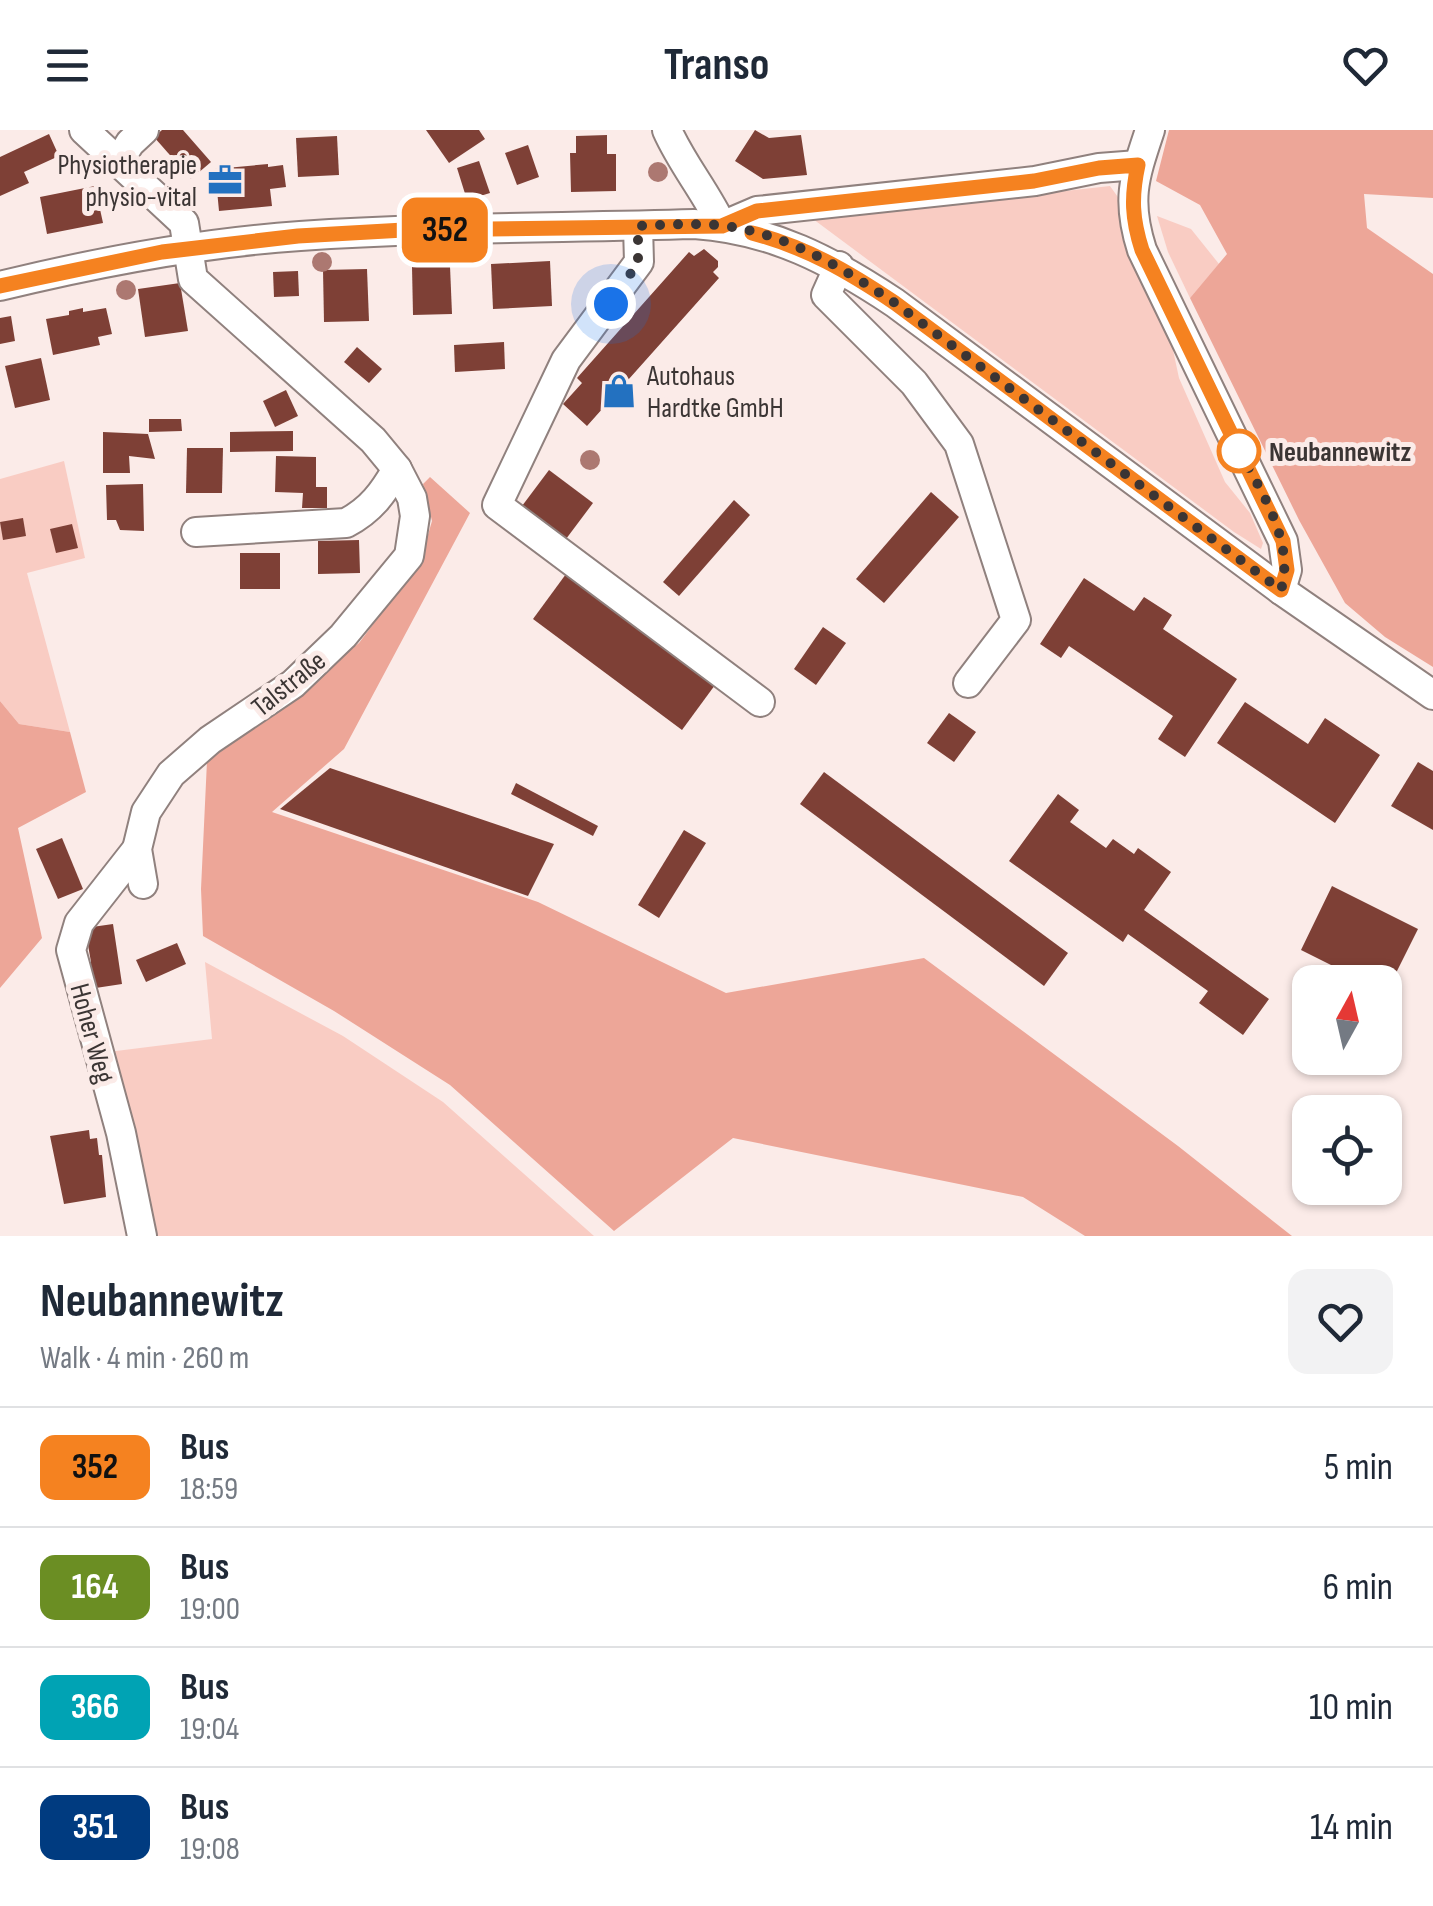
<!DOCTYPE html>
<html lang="en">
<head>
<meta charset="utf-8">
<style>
	:root { --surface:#fff; --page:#f2f2f3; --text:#1f2937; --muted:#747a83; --line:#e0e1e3 }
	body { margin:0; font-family:"Sofia Sans Condensed",sans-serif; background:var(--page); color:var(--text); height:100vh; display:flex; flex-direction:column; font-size:38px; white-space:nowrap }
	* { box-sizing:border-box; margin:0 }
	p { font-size:32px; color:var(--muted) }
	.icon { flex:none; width:55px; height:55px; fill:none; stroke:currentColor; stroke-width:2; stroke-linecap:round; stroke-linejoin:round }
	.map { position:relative; height:1106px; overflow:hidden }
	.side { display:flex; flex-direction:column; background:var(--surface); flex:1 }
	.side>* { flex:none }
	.badge { padding:0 20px; border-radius:15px; font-size:35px; line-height:65px }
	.needle { width:65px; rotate:8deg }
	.controls { position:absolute; left:1292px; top:835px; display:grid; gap:20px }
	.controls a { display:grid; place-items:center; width:110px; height:110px; border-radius:20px; background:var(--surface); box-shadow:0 2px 8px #0004; font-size:50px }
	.you { position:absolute; width:50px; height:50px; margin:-25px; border:8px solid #fff; border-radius:50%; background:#1a73e8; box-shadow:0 0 0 15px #1a73e833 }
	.map>.badge { position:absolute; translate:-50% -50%; box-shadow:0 0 0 5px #fff }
	.round { display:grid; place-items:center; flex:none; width:105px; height:105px; border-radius:20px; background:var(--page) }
	.overview { display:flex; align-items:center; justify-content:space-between; height:170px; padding:0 40px }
	h1 { font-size:48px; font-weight:700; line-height:75px }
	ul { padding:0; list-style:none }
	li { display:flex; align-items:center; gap:30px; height:120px; padding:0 40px; border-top:2px solid var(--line) }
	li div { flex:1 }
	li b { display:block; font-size:38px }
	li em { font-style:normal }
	li .badge { min-width:110px; font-weight:700; text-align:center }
	header { display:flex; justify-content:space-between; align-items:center; height:130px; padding:0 40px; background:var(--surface); font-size:45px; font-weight:700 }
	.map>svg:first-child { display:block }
	.green { fill:#f9ccc3 }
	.forest { fill:#eda698 }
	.building { fill:#7e4036 }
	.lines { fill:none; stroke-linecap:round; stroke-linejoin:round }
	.minor-casing { stroke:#90817e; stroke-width:32 }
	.minor { stroke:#fff; stroke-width:28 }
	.tree { fill:#ac7871 }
	.line-casing { stroke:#fff; stroke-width:22 }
	.line { stroke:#f58220; stroke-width:15 }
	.walk { stroke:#3b3534; stroke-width:10; stroke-dasharray:0 18 }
	.stop-dot { fill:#fff; stroke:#f58220; stroke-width:5 }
	.labels { text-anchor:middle; stroke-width:10; stroke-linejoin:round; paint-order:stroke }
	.poi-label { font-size:28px; fill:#3b3534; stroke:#fbebe8; text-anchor:end }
	.stop-label { font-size:28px; font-weight:bold; fill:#3b3534; stroke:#fbebe8; text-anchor:start }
	.street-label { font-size:28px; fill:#3b3534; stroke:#fbebe8 }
</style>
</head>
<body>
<header><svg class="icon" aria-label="menu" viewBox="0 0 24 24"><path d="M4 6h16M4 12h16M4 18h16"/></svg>Transo<svg class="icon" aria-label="heart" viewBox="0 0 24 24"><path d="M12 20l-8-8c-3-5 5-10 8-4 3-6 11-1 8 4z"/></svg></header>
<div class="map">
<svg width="1433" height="1106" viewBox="0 0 1433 1106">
	<rect width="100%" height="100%" fill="#fbebe8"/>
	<!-- green -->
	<g class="green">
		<polygon points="1110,56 1120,70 1170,206 1179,248 1225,352 1250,383 1263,413 1261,419 1234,402 813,89"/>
		<polygon points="1157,86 1191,99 1219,134 1190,168 1168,122"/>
		<polygon points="64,331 85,428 27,443 70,602 19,594 0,571 0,349"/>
		<polygon points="205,832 343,906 443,972 594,1106 155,1106 108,922 212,909"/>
	</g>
	<!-- forest -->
	<g class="forest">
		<polygon points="1169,0 1433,0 1433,68 1364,64 1367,98 1433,144 1433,537 1385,507 1345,473 1299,390 1190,168 1227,124 1200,75 1156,51"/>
		<polygon points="430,347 470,383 344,619 272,682 538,772 726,863 924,828 1178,1016 1292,1106 1085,1106 1023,1067 733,1008 614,1101 450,955 334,881 203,806 201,759 207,631 359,513 420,432 432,391 423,354"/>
		<polygon points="0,571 19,594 70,602 86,662 18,698 42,808 0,858"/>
	</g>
	<!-- building -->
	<g class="building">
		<polygon points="162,0 183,0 211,32 191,49 154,7"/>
		<polygon points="426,0 479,0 485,9 449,33"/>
		<polygon points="755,0 769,8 801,5 807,45 763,49 735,31"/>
		<polygon points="49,4 59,26 24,42 29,53 0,66 0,27"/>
		<polygon points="607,5 607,24 616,24 616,61 571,62 570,23 576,23 576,6"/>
		<polygon points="337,6 339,45 298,47 296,8"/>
		<polygon points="528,15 539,47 517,55 505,23"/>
		<polygon points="479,31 490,63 467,70 457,38"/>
		<polygon points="268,34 268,37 283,35 286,57 270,59 272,76 219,81 215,39"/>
		<polygon points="95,56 103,93 47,104 40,67"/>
		<polygon points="704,119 718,131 718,137 713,142 719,148 587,296 563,274 582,253 577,248 689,122 694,126"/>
		<polygon points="550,131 552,176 493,179 491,134"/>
		<polygon points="450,136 452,184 413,185 412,137"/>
		<polygon points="367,139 369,191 324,192 323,140"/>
		<polygon points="298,141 299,166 274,167 273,142"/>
		<polygon points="180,153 188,201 145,207 138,159"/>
		<polygon points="83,178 83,182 106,178 112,204 98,207 100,215 53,225 46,189 69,185 69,181"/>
		<polygon points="11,186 15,211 0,214 0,188"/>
		<polygon points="504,212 505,239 455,242 454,215"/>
		<polygon points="357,217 382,239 369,253 344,232"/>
		<polygon points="41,228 50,270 15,278 5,236"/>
		<polygon points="286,260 298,286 275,297 263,271"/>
		<polygon points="149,289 181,289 182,301 149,302"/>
		<polygon points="293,301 293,321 230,322 230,302"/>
		<polygon points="103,302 148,304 155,329 129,326 130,343 103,343"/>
		<polygon points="187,318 223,318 222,363 186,363"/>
		<polygon points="276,326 316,327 316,357 327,357 327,378 302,378 303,363 275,362"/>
		<polygon points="549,340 593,373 566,409 522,376"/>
		<polygon points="143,354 144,401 120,400 116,390 107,390 106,355"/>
		<polygon points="931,362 959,387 884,473 856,449"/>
		<polygon points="734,370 750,385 679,466 663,452"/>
		<polygon points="23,388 26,406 3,410 0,392"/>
		<polygon points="72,394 78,418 56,423 50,399"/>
		<polygon points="359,410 360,443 318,444 318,411"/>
		<rect x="240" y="423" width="40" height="36"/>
		<polygon points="566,444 715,555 682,600 533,489"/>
		<polygon points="1084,448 1134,481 1144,467 1172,485 1163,499 1237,549 1185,627 1158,609 1173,586 1069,516 1061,528 1040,514"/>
		<polygon points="823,497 846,513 816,555 794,539"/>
		<polygon points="1245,572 1308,614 1325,588 1380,625 1335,693 1217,613"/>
		<polygon points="949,583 976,602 954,632 927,613"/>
		<polygon points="1418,632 1433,641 1433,700 1391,676"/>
		<polygon points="330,638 554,714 528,766 280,679"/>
		<polygon points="824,642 1068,823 1044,856 800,674"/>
		<polygon points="516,653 598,696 593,706 511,664"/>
		<polygon points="1058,664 1079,680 1070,692 1106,718 1113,709 1134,724 1138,718 1171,742 1144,780 1269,869 1243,905 1199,873 1208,861 1128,804 1123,812 1009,731"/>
		<polygon points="684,700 706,713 659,788 638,775"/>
		<polygon points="62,708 83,759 58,769 36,719"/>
		<polygon points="1332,756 1418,799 1385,865 1385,852 1365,852 1301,820"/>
		<polygon points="113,794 122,854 89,859 86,833 91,832 85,798"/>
		<polygon points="177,813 186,834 146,852 136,830"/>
		<polygon points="89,1000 90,1009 97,1008 99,1025 102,1025 106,1067 64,1074 50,1006"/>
	</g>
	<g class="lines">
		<!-- minor casing -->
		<g class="minor-casing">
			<g id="minor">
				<polyline points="84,0 184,93 193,149 373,310 397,339 412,368 415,386 409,426 343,506 293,554 210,610 171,644 146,682 137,719 143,754"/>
				<path d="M667,0C682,34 706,62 722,96"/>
				<path d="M1150,0C1134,48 1126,70 1142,120L1283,411L1287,440L1281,460"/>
				<polyline points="119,31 130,13 144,0"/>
				<polyline points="638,96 639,132 566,230 497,375 760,572"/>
				<polyline points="722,96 757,81 1035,51 1099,38 1138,35"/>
				<polyline points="839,136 826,165 914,253 959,314 1016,490 968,553"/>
				<path d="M0,156C98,132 198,113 300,106C431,97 563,98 694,94C772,99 832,131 895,173L1281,460L1433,565"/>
				<path d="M196,402L346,393C371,380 383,363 397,339"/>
				<polyline points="137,719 79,793 71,820 121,1003 142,1106"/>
			</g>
		</g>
		<!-- minor -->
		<use href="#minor" class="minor"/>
	</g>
	<!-- trees -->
	<g class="tree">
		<circle cx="658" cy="42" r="10"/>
		<circle cx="322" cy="132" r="10"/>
		<circle cx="126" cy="160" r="10"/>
		<circle cx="590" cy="330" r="10"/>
	</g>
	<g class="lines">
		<!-- line casing -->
		<g class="line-casing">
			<path id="line" d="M0,156L162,122L298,106L404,100L722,96L757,81L1034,51L1099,38L1138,35C1131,67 1132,89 1142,120L1283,411L1287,440L1281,460L895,173C849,142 806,117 752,103"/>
		</g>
		<!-- line -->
		<use href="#line" class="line"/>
		<!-- walk -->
		<path class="walk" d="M611,174L638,132V96C664,95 690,93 716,95C783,101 841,137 895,173L1281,460C1295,413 1262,362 1239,321"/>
	</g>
	<!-- icons -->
	<defs>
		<g id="office-bare" transform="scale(2.7)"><path d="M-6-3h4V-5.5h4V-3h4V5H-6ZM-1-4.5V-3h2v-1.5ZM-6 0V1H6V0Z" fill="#2371c0" stroke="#fbebe8" stroke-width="2.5" paint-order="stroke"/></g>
		<g id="shop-bare" transform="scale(2.7)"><path d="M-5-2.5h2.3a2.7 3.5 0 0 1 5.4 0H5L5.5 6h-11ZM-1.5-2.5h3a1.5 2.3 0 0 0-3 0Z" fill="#2371c0" stroke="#fbebe8" stroke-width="2.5" paint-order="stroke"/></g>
	</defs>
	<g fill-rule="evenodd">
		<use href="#office-bare" x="225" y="50"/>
		<use href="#shop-bare" x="619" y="261"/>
	</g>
	<!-- markers -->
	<circle class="stop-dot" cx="1239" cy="321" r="20"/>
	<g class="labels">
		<!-- poi labels -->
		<g class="poi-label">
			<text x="197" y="44">Physiotherapie<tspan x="197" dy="32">physio-vital</tspan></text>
			<text x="647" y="255" text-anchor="start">Autohaus<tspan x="647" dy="32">Hardtke GmbH</tspan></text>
		</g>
		<!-- stop labels -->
		<g class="stop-label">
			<text x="1269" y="331">Neubannewitz</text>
		</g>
		<!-- street labels -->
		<g class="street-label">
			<text transform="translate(288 553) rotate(-39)" y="10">Talstraße</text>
			<text transform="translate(93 903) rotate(75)" y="10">Hoher Weg</text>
		</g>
	</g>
</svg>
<div class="controls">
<a><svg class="needle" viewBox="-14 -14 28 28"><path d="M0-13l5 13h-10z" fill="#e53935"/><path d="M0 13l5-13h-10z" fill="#747a83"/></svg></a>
<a><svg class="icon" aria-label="locate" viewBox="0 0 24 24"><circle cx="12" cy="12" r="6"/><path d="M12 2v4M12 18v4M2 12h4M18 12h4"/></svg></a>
</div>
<div class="you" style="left:611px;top:174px"></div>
<b class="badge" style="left:445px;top:100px;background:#f58220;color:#111">352</b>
</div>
<section class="side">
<div class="overview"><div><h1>Neubannewitz</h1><p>Walk · 4 min · 260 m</p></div><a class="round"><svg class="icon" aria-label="heart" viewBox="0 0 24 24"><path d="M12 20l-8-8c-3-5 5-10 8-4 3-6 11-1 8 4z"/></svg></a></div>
<ul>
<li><span class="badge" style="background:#f58220;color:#111">352</span><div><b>Bus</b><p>18:59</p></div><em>5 min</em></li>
<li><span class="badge" style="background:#6b8e23;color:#fff">164</span><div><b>Bus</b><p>19:00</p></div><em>6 min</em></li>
<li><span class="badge" style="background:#00a3b4;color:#fff">366</span><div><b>Bus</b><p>19:04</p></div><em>10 min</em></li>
<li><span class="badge" style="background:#003b80;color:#fff">351</span><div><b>Bus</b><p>19:08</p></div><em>14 min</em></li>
</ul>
</section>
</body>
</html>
